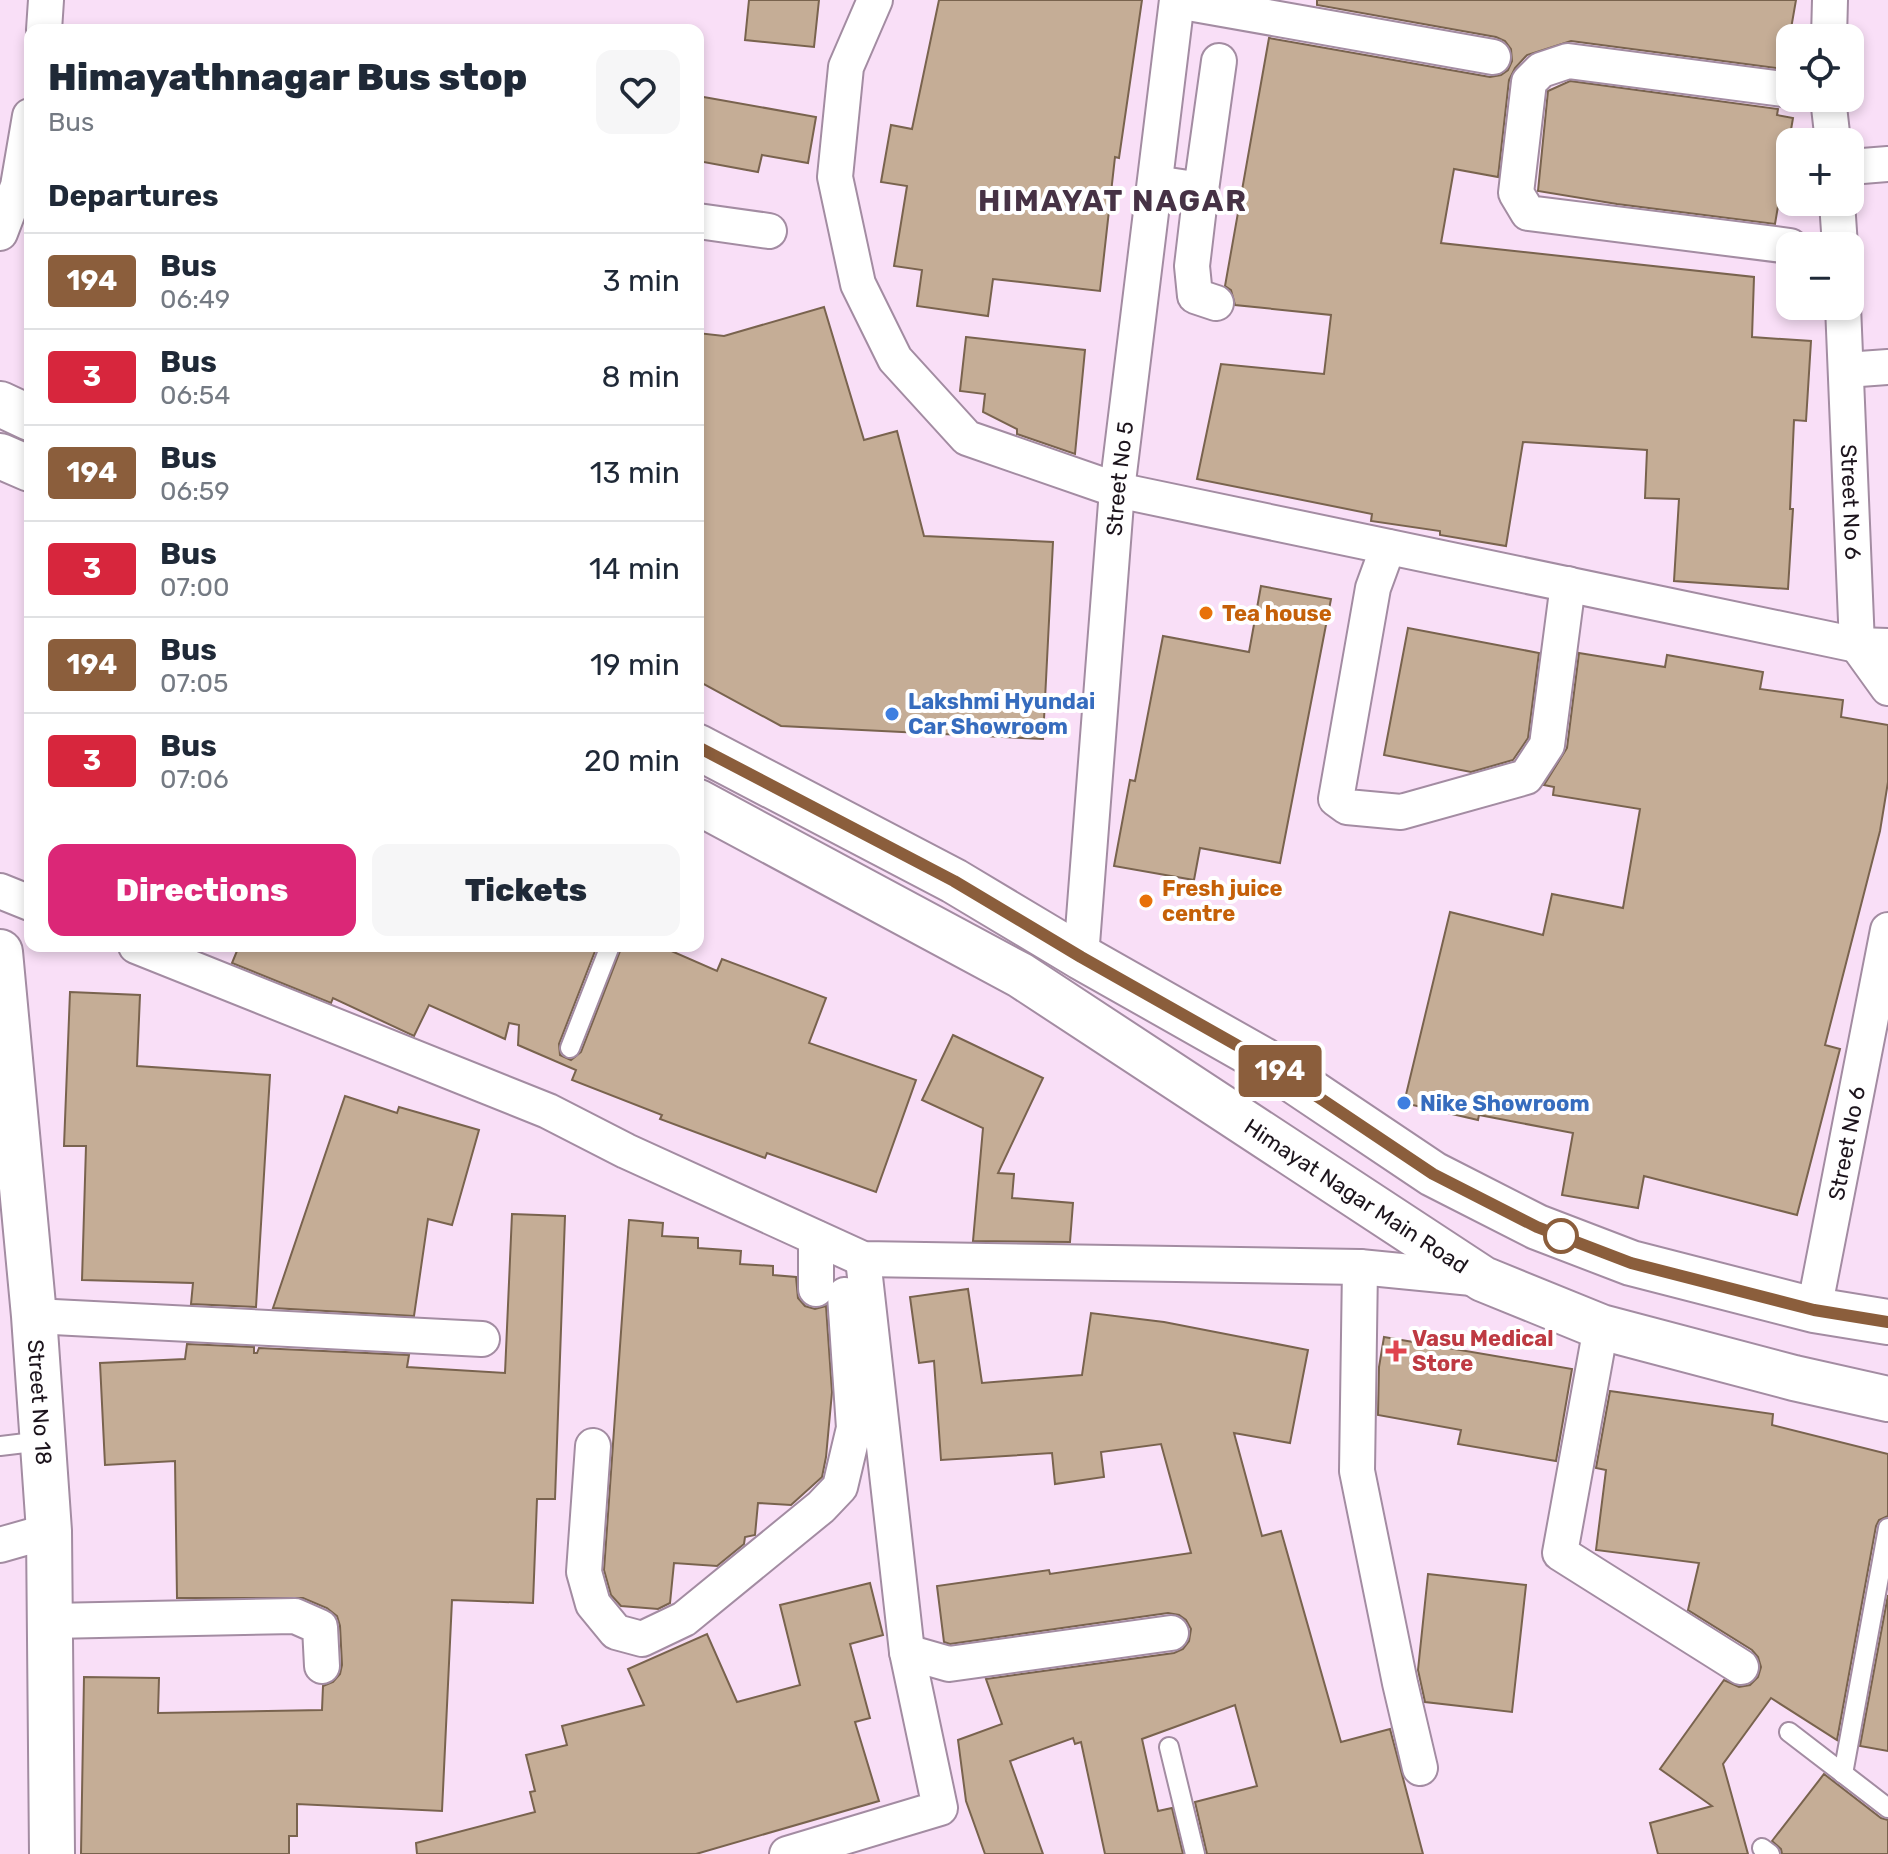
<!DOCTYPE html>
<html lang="en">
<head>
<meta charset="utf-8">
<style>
	:root { --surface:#fff; --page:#f6f6f7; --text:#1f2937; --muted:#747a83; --line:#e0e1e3; --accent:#db2777 }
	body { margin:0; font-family:Rubik,sans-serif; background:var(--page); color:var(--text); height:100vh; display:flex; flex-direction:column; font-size:30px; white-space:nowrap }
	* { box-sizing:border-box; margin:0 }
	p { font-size:26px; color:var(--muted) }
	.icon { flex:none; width:44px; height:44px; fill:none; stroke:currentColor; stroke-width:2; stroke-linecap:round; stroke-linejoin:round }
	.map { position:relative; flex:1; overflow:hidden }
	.side { position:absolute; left:24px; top:24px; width:680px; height:928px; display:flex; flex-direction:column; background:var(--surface); border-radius:16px; box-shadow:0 4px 12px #0003 }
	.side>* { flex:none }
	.badge { padding:0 16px; border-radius:6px; font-size:28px; line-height:52px }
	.buttons { position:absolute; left:1776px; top:24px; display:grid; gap:16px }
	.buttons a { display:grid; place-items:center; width:88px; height:88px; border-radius:16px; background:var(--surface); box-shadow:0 4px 12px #0003; font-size:40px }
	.map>.badge { position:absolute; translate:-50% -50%; box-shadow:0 0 0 4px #fff }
	h2 { padding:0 24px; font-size:30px; line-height:72px }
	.round { display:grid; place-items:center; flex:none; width:84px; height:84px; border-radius:16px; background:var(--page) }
	.overview { display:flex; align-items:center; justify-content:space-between; height:136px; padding:0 24px }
	h1 { font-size:38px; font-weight:800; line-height:60px }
	.button { display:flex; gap:16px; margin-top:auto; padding:16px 24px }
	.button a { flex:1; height:92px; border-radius:16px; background:var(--accent); color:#fff; font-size:32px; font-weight:800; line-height:92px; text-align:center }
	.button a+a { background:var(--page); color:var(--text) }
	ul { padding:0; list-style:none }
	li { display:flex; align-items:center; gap:24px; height:96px; padding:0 24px; border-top:2px solid var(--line) }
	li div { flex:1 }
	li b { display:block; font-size:30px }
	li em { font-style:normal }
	li .badge { min-width:88px; font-weight:700; text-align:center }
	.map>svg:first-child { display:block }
	.building { fill:#c5ad96; stroke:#79634e; stroke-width:2 }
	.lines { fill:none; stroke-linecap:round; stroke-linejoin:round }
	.service-casing { stroke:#a38ca2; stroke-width:22 }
	.minor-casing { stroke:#a38ca2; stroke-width:38 }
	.tertiary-casing { stroke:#a38ca2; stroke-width:48 }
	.primary-casing { stroke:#a38ca2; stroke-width:48 }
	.service { stroke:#fff; stroke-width:18 }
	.minor { stroke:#fff; stroke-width:34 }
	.tertiary { stroke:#fff; stroke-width:44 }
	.primary { stroke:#fff; stroke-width:44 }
	.line-casing { stroke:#fff; stroke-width:18 }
	.line { stroke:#8b5e3c; stroke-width:12 }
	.food-dot { fill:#e8710a; stroke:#fff; stroke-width:3 }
	.shop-dot { fill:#3f7fe0; stroke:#fff; stroke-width:3 }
	.stop-dot { fill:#fff; stroke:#8b5e3c; stroke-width:4 }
	.health-dot { fill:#e0444e; stroke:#fff; stroke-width:3 }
	.labels { text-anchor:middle; stroke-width:8; stroke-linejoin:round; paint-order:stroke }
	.street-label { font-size:22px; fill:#1c141c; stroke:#fff }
	.food-label { font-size:22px; font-weight:bold; fill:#c56008; stroke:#fff; text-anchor:start }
	.shop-label { font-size:22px; font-weight:bold; fill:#366cbe; stroke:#fff; text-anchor:start }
	.health-label { font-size:22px; font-weight:bold; fill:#be3a42; stroke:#fff; text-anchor:start }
	.district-label { font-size:30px; font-weight:bold; letter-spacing:2px; fill:#463245; stroke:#fff }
</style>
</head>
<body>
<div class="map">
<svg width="1888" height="1854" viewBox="0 0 1888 1854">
	<rect width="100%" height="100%" fill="#f9dff7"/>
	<!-- building -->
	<g class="building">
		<polygon points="749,0 819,0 814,47 745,40"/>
		<polygon points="939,0 1142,0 1119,158 1115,157 1100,291 993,279 988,316 917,306 922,270 894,266 907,186 881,182 891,125 912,129"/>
		<polygon points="1317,0 1796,0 1784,69 1571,41 1527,55 1515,68 1509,80 1498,177 1454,169 1441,243 1754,277 1752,337 1811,341 1806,421 1794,420 1790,509 1793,509 1788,589 1674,581 1679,499 1645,498 1647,450 1523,442 1506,546 1440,535 1440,531 1371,521 1372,514 1197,479 1221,364 1324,374 1331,315 1235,305 1231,290 1225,286 1269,38 1490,77 1501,75 1508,70 1512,61 1511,49 1505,41 1496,37 1317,5"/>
		<polygon points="1570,81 1778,109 1777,115 1793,118 1775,224 1617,204 1538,191 1548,91"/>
		<polygon points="698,96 816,117 808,163 762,155 758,172 698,161"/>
		<polygon points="824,307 864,440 897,431 924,536 1053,542 1043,739 781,726 698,681 698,333 724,336"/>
		<polygon points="966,337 1085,350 1075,454 1017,434 1017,429 983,412 985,394 960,391"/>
		<polygon points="1261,586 1331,599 1280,863 1200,848 1194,880 1114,866 1130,780 1135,781 1163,636 1249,652"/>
		<polygon points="1408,628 1539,653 1528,738 1513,760 1471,772 1384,755"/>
		<polygon points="1579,653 1665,667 1667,655 1763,672 1760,689 1843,700 1841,717 1888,725 1888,782 1880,831 1825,1045 1840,1049 1797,1215 1644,1176 1638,1208 1562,1195 1573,1133 1479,1115 1478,1120 1404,1103 1450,912 1543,935 1552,894 1623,908 1640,809 1553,795 1554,787 1544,785 1567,748"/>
		<polygon points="239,946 597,946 559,1044 560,1055 571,1060 581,1052 622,946 660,946 717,971 722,959 826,998 809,1043 916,1080 876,1192 767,1153 765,1158 660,1119 662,1115 572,1080 576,1070 518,1045 519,1025 509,1023 505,1039 429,1005 414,1036 333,998 331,1003 232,963"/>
		<polygon points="70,992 140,995 137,1066 270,1075 256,1307 191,1304 193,1283 82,1280 86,1146 64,1146"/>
		<polygon points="953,1035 1043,1078 998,1173 1014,1174 1012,1198 1073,1203 1070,1242 973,1241 983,1128 922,1100"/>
		<polygon points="345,1096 397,1113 399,1107 479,1130 452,1225 428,1219 414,1316 273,1308"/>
		<polygon points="512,1214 565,1216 555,1499 537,1499 533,1603 452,1600 442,1811 297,1804 297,1836 289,1836 289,1854 81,1854 84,1677 159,1678 158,1713 322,1710 323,1686 333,1682 340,1674 342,1665 340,1626 337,1616 327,1608 303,1598 177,1598 175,1461 105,1465 100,1363 185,1359 187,1344 254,1347 254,1353 257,1353 259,1348 409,1355 407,1367 505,1373"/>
		<polygon points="629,1220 663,1223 662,1236 698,1238 698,1248 741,1251 740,1264 773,1266 773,1275 796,1277 798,1298 805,1306 815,1309 826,1306 832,1392 826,1457 822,1477 791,1505 758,1503 755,1535 745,1537 744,1544 717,1566 674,1563 670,1603 658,1609 621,1606 611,1595 604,1570"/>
		<polygon points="968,1289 982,1383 1082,1375 1091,1313 1164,1322 1308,1350 1290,1443 1234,1433 1262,1536 1281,1531 1341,1742 1390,1729 1423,1854 1207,1854 1195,1802 1257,1786 1235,1705 1142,1739 1158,1811 1172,1808 1183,1854 1105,1854 1081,1742 1075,1744 1073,1738 1010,1761 1043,1854 985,1854 966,1801 958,1740 1002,1724 986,1679 1174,1653 1183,1649 1189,1641 1191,1629 1186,1620 1179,1615 1168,1613 950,1644 944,1642 937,1586 1049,1570 1050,1574 1191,1553 1161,1444 1101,1452 1104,1477 1055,1484 1052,1453 941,1460 934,1361 919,1363 910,1297"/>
		<polygon points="1384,1337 1572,1369 1556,1461 1458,1444 1461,1430 1378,1415 1379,1367"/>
		<polygon points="1610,1391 1773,1414 1772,1425 1888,1454 1888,1516 1879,1520 1876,1526 1837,1740 1771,1698 1723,1764 1748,1854 1658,1854 1650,1823 1712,1806 1660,1769 1724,1680 1739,1687 1750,1685 1758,1677 1761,1667 1758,1657 1752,1650 1688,1610 1699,1563 1596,1550 1606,1470 1596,1468"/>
		<polygon points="1428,1574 1526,1585 1512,1712 1425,1702 1418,1670"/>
		<polygon points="870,1583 883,1635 850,1644 870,1718 855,1722 879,1801 696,1854 417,1854 416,1843 535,1812 530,1792 535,1791 526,1755 567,1745 562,1726 644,1705 628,1669 707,1634 737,1702 800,1685 780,1605"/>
		<polygon points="1888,1595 1888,1751 1860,1746"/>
		<polygon points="1824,1774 1881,1818 1888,1820 1888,1854 1782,1854 1781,1849 1772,1841"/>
	</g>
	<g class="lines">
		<!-- service casing -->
		<g class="service-casing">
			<g id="service">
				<polyline points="570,1048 610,946"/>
				<polyline points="0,1446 42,1441"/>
				<polyline points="1789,1732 1888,1808"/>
				<polyline points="1169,1747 1195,1854"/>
				<polyline points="1843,1774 1888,1528"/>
				<polyline points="1762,1848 1770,1854"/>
			</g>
		</g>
		<!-- minor casing -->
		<g class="minor-casing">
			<g id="minor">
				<polyline points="875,0 846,67 835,177 858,284 895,359 967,438 1117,490 1857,645 1888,646"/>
				<polyline points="1177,1 1493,57"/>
				<polyline points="44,30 46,0"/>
				<polyline points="1829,38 1830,0"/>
				<polyline points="1790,90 1568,61 1541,70 1529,82 1516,193 1528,213 1790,246"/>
				<polyline points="1828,98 1833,142"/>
				<polyline points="1850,167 1888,164"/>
				<polyline points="1155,183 1201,190 1219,61"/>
				<polyline points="1201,190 1192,266 1195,296 1216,303"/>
				<polyline points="1837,202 1840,246"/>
				<polyline points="698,221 769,231"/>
				<polyline points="0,233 18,186 30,116"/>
				<path id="s1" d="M1843,306L1857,645L1888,688"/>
				<polyline points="1846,370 1888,367"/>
				<polyline points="1388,547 1373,588 1336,799 1347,807 1401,812 1526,777 1547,745 1568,584"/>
				<polyline points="0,891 30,903"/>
				<polyline points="136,946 548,1111 626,1151 863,1259 1360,1267 1482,1279"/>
				<path id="s2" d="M1081,957L1117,490L1177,0"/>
				<polyline points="1360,1267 1357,1471 1400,1683 1420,1768"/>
				<polyline points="816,1289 816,1238"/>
				<path id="s3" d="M1814,1310L1888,930"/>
				<polyline points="34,1316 482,1339"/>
				<polyline points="1601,1327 1560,1553 1741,1667"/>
				<polyline points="593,1446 584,1572 593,1604 616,1632 642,1639 684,1619 821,1507 840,1487 854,1428 845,1295"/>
				<polyline points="0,1545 49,1531"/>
				<polyline points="51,1621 295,1616 320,1627 322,1666"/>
				<polyline points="907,1652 949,1664 1171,1633"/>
				<polyline points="787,1854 940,1808 907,1652 863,1259"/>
			</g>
		</g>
		<!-- tertiary casing -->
		<g class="tertiary-casing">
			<g id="tertiary">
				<path id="s4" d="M0,952L34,1316L49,1531L52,1854"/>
			</g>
		</g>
		<!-- primary casing -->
		<g class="primary-casing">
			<g id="primary">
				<polyline points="0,404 30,418"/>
				<polyline points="0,456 30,469"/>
				<polyline points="698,747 954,881 1081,957 1263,1060 1433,1174 1537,1227 1631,1263 1814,1310 1888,1322"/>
				<path id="s5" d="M698,802L1020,975L1483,1279L1601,1327L1794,1378L1888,1399"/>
			</g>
		</g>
		<!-- service -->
		<use href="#service" class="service"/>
		<!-- minor -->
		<use href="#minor" class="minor"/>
		<!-- tertiary -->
		<use href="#tertiary" class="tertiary"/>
		<!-- primary -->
		<use href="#primary" class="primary"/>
	</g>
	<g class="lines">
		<!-- line casing -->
		<g class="line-casing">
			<polyline id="line" points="698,747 954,881 1081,957 1263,1060 1433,1174 1537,1227 1631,1263 1814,1310 1888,1322"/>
		</g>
		<!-- line -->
		<use href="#line" class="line"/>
	</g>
	<!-- markers -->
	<g class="food-dot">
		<circle cx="1206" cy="613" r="8"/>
		<circle cx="1146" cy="901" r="8"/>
	</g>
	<g class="shop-dot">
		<circle cx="892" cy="714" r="8"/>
		<circle cx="1404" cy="1103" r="8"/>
	</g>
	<circle class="stop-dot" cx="1561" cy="1236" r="16"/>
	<path class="health-dot" d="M1392 1339h8v8h8v8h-8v8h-8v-8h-8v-8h8z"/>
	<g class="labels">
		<!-- street labels -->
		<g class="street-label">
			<text dy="8" stroke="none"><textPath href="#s2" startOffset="480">Street No 5</textPath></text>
			<text dy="8" stroke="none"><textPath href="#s1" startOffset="196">Street No 6</textPath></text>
			<text dy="8" stroke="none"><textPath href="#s3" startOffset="170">Street No 6</textPath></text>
			<text dy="8" stroke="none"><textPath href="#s5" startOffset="768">Himayat Nagar Main Road</textPath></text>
			<text dy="8" stroke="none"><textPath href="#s4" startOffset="452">Street No 18</textPath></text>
		</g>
		<!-- food labels -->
		<g class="food-label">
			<text x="1222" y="621">Tea house</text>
			<text x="1162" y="896">Fresh juice<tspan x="1162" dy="25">centre</tspan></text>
		</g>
		<!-- shop labels -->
		<g class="shop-label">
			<text x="908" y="709">Lakshmi Hyundai<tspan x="908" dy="25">Car Showroom</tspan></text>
			<text x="1420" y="1111">Nike Showroom</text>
		</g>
		<!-- health labels -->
		<g class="health-label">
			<text x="1412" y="1346">Vasu Medical<tspan x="1412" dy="25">Store</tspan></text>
		</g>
		<!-- district labels -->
		<g class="district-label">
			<text x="1113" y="211">HIMAYAT NAGAR</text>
		</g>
	</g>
</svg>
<div class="buttons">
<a><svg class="icon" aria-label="locate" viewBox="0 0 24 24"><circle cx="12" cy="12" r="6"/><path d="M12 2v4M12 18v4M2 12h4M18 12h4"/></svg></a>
<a>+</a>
<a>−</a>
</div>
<b class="badge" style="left:1280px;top:1071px;background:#8b5e3c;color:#fff">194</b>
<section class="side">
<div class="overview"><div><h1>Himayathnagar Bus stop</h1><p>Bus</p></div><a class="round"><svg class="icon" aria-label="heart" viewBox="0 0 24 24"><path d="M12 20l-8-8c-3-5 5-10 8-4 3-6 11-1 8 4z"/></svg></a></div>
<h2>Departures</h2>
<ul>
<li><span class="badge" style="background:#8b5e3c;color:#fff">194</span><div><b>Bus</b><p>06:49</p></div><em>3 min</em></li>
<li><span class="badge" style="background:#d7263d;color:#fff">3</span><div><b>Bus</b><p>06:54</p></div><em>8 min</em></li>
<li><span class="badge" style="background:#8b5e3c;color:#fff">194</span><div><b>Bus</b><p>06:59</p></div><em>13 min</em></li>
<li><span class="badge" style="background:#d7263d;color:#fff">3</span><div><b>Bus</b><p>07:00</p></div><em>14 min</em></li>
<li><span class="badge" style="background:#8b5e3c;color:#fff">194</span><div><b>Bus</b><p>07:05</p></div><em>19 min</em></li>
<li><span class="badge" style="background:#d7263d;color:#fff">3</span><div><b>Bus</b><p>07:06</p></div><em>20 min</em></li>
</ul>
<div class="button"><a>Directions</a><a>Tickets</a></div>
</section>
</div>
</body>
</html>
